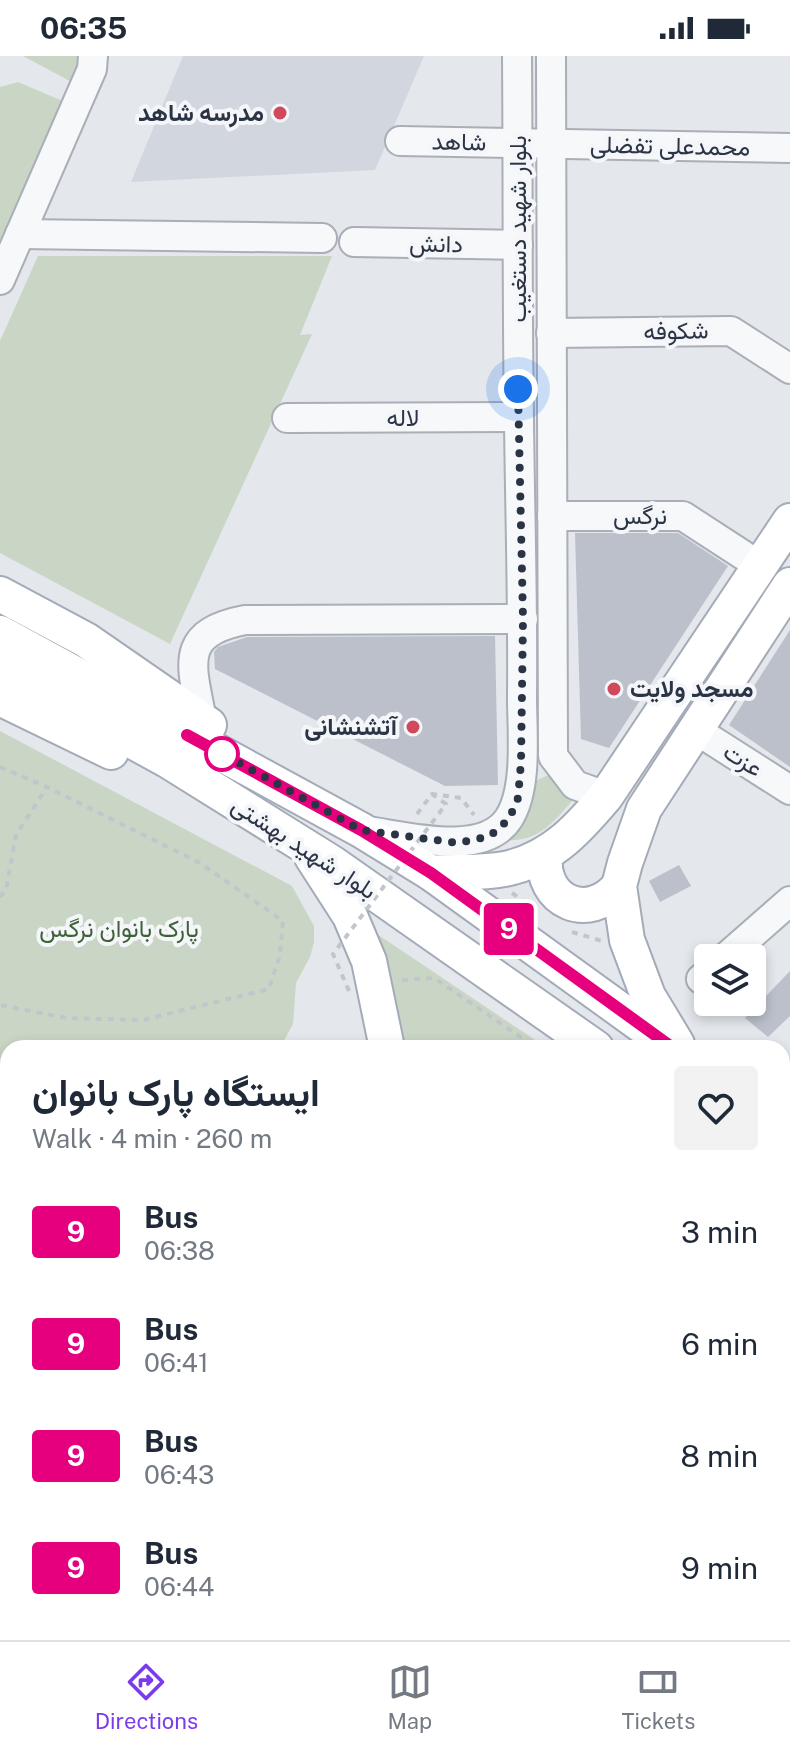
<!DOCTYPE html>
<html lang="en">
<head>
<meta charset="utf-8">
<style>
	:root { --surface:#fff; --page:#f2f2f3; --text:#1f2937; --muted:#747a83; --line:#e0e1e3; --accent:#7c3aed }
	body { margin:0; font-family:"Public Sans",Vazirmatn,sans-serif; background:var(--page); color:var(--text); height:100vh; display:flex; flex-direction:column; font-size:30px; white-space:nowrap }
	* { box-sizing:border-box; margin:0 }
	p { font-size:26px; color:var(--muted) }
	.icon { flex:none; width:44px; height:44px; fill:none; stroke:currentColor; stroke-width:2; stroke-linecap:round; stroke-linejoin:round }
	.map { position:relative; flex:1; overflow:hidden }
	.sheet { position:absolute; left:0px; top:984px; width:790px; height:600px; display:flex; flex-direction:column; background:var(--surface); border-radius:24px 24px 0 0; box-shadow:0 4px 12px #0003 }
	.sheet>* { flex:none }
	.badge { padding:0 16px; border-radius:6px; font-size:28px; line-height:52px }
	.tools { position:absolute; left:694px; top:888px; display:grid; gap:16px }
	.tools a { display:grid; place-items:center; width:72px; height:72px; border-radius:8px; background:var(--surface); box-shadow:0 4px 12px #0003; font-size:40px }
	.you { position:absolute; width:40px; height:40px; margin:-20px; border:6px solid #fff; border-radius:50%; background:#1a73e8; box-shadow:0 0 0 12px #1a73e833 }
	.map>.badge { position:absolute; translate:-50% -50%; box-shadow:0 0 0 4px #fff }
	.round { display:grid; place-items:center; flex:none; width:84px; height:84px; border-radius:8px; background:var(--page) }
	.summary { display:flex; align-items:center; justify-content:space-between; height:136px; padding:0 32px }
	h1 { font-size:38px; font-weight:700; line-height:60px }
	ul { padding:0; list-style:none }
	li { display:flex; align-items:center; gap:24px; height:112px; padding:0 32px }
	li div { flex:1 }
	li b { display:block; font-size:30px }
	li em { font-style:normal }
	li .badge { min-width:88px; font-weight:700; text-align:center }
	.status { display:flex; justify-content:space-between; align-items:center; height:56px; padding:0 40px; background:var(--surface); direction:ltr }
	.status svg { height:22px; fill:currentColor }
	.menu { display:flex; justify-content:space-around; align-items:center; height:112px; border-top:2px solid var(--line); background:var(--surface); font-size:22px; color:var(--muted) }
	.menu a { display:grid; justify-items:center; gap:4px }
	.menu .on { color:var(--accent) }
	.map>svg:first-child { display:block }
	.built { fill:#d2d6de }
	.green { fill:#c9d6c5 }
	.building { fill:#bbc0ca }
	.lines { fill:none; stroke-linecap:round; stroke-linejoin:round }
	.minor-casing { stroke:#a9aeb7; stroke-width:32 }
	.major-casing { stroke:#a3abb8; stroke-width:38 }
	.path { stroke:#c2c5cb; stroke-width:4; stroke-dasharray:6 6; stroke-linecap:butt }
	.minor { stroke:#f7f8fa; stroke-width:28 }
	.major { stroke:#fff; stroke-width:34 }
	.path-bridge { stroke:#c2c5cb; stroke-width:4; stroke-dasharray:6 6; stroke-linecap:butt }
	.line-casing { stroke:#fff; stroke-width:18 }
	.line { stroke:#e6007e; stroke-width:12 }
	.walk { stroke:#2b3445; stroke-width:8; stroke-dasharray:0 14.4 }
	.poi-dot { fill:#d1495b; stroke:#f4f6f9; stroke-width:3 }
	.stop-dot { fill:#fff; stroke:#e6007e; stroke-width:4 }
	.labels { text-anchor:middle; stroke-width:8; stroke-linejoin:round; paint-order:stroke }
	.poi-label { font-size:24px; font-weight:bold; fill:#2b3445; stroke:#f4f6f9; text-anchor:end }
	.street-label { font-size:24px; fill:#2b3445; stroke:#f4f6f9 }
	.park-label { font-size:24px; fill:#3f6138; stroke:#f4f6f9 }
</style>
</head>
<body>
<div class="status"><b>06:35</b><svg viewBox="0 0 49 12"><path d="M0 12V9h3v3zM5 12V6h3v6zM10 12V3h3v9zM15 12V0h3v12zM26 1h20v11H26zM47 4h2v5h-2z"/></svg></div>
<div class="map">
<svg width="790" height="1584" viewBox="0 0 790 1584">
	<rect width="100%" height="100%" fill="#e4e7ec"/>
	<!-- built -->
	<polygon class="built" points="183,0 424,0 375,114 131,126"/>
	<!-- green -->
	<g class="green">
		<polygon points="23,0 89,0 81,31"/>
		<polygon points="18,26 72,49 0,216 0,31"/>
		<polygon points="38,200 332,200 300,279 312,278 170,588 0,497 0,285"/>
		<polygon points="0,675 292,830 314,870 314,886 310,901 296,927 293,968 280,992 8,992 8,1305 0,1302"/>
		<path d="M551,718L576,740C555,765 539,787 503,784L527,758L535,725Z"/>
		<polygon points="350,860 547,992 387,992"/>
	</g>
	<!-- building -->
	<g class="building">
		<polygon points="575,477 678,477 728,510 609,692 581,683"/>
		<polygon points="790,574 790,711 729,669"/>
		<polygon points="495,580 498,729 445,730 215,613 214,596 218,591 247,581"/>
		<polygon points="679,809 691,830 660,846 649,825"/>
		<polygon points="790,915 790,960 768,981 745,962"/>
	</g>
	<g class="lines">
		<!-- minor casing -->
		<g class="minor-casing">
			<g id="minor">
				<polyline points="551,0 553,700 575,729 606,740"/>
				<polyline points="400,85 790,92"/>
				<polyline points="20,178 322,182"/>
				<polyline points="354,186 518,189"/>
				<polyline points="0,224 92,13 93,0"/>
				<polyline points="551,277 731,275 790,313"/>
				<polyline points="287,362 518,361"/>
				<polyline points="552,460 683,460 760,510"/>
				<path d="M202,664C192,610 177,577 245,564L523,563"/>
				<polyline points="696,674 790,734"/>
				<path d="M367,775C406,780 484,802 509,762C528,732 522,676 522,642C523,549 520,457 519,364C517,242 518,121 517,0"/>
				<polyline points="725,902 790,845"/>
				<polyline points="701,923 708,917"/>
				<polyline points="0,1334 8,1337"/>
				<polyline points="0,1424 8,1428"/>
				<polyline points="372,1576 384,1584"/>
				<polyline points="504,1584 509,1576"/>
			</g>
		</g>
		<!-- major casing -->
		<g class="major-casing">
			<g id="major">
				<polyline points="0,538 86,584 209,669"/>
				<polyline points="0,577 361,774 431,817 673,992"/>
				<polyline points="0,613 167,704 332,807 596,992"/>
				<polyline points="0,642 111,696"/>
				<path d="M545,799C540,846 589,867 619,830"/>
				<polyline points="312,801 350,860 369,905 387,992"/>
				<path d="M431,817C455,815 490,818 513,811C554,800 579,772 606,740L790,465"/>
				<polyline points="677,988 648,940 627,884 619,830 625,807 644,753 790,529"/>
				<polyline points="782,1066 790,1072"/>
				<polyline points="782,1121 790,1126"/>
				<polyline points="782,1161 790,1164"/>
				<polyline points="73,1584 79,1576"/>
				<polyline points="118,1584 123,1576"/>
			</g>
		</g>
		<!-- path -->
		<g class="path">
			<polyline points="0,711 47,731 200,807 283,865 280,899 269,933 143,964 66,962 0,949"/>
			<polyline points="417,758 432,738 461,742 474,759"/>
			<polyline points="512,837 531,850"/>
			<polyline points="0,841 6,834 16,779 47,731"/>
			<polyline points="572,876 602,885"/>
			<polyline points="402,924 434,922 537,992"/>
			<polyline points="0,1065 8,1064"/>
			<polyline points="0,1144 8,1145"/>
			<polyline points="0,1270 8,1273"/>
		</g>
		<!-- minor -->
		<use href="#minor" class="minor"/>
		<!-- major -->
		<use href="#major" class="major"/>
		<!-- path-bridge -->
		<polyline class="path-bridge" points="349,935 333,898 446,748 432,738"/>
	</g>
	<g class="lines">
		<!-- line casing -->
		<g class="line-casing">
			<polyline id="line" points="187,679 361,774 431,817 673,992"/>
		</g>
		<!-- line -->
		<use href="#line" class="line"/>
		<!-- walk -->
		<polyline class="walk" points="222,698 212,692 361,774 458,787 490,780 509,763 518,742 521,706 523,563 518,333"/>
	</g>
	<!-- markers -->
	<g class="poi-dot">
		<circle cx="280" cy="57" r="8"/>
		<circle cx="614" cy="633" r="8"/>
		<circle cx="413" cy="671" r="8"/>
	</g>
	<circle class="stop-dot" cx="222" cy="698" r="16"/>
	<g class="labels">
		<!-- poi labels -->
		<g class="poi-label">
			<text x="264" y="65">مدرسه شاهد</text>
			<text x="630" y="641" text-anchor="start">مسجد ولایت</text>
			<text x="397" y="679">آتشنشانی</text>
		</g>
		<!-- street labels -->
		<g class="street-label">
			<text transform="translate(459 86) rotate(1)" y="8">شاهد</text>
			<text transform="translate(670 90) rotate(1)" y="8">محمدعلی تفضلی</text>
			<text transform="translate(518 173) rotate(-90)" y="8">بلوار شهید دستغیب</text>
			<text transform="translate(436 188) rotate(1)" y="8">دانش</text>
			<text transform="translate(676 275) rotate(-1)" y="8">شکوفه</text>
			<text x="403" y="370">لاله</text>
			<text x="640" y="468">نرگس</text>
			<text transform="translate(743 704) rotate(32)" y="8">عزت</text>
			<text transform="translate(304 792) rotate(33)" y="8">بلوار شهید بهشتی</text>
		</g>
		<!-- park labels -->
		<g class="park-label">
			<text x="119" y="881">پارک بانوان نرگس</text>
		</g>
	</g>
</svg>
<div class="tools">
<a><svg class="icon" aria-label="layers" viewBox="0 0 24 24"><path d="M12 4l9 5-9 5-9-5zM3 14l9 5 9-5"/></svg></a>
</div>
<div class="you" style="left:518px;top:333px"></div>
<b class="badge" style="left:509px;top:873px;background:#e6007e;color:#fff">9</b>
<section class="sheet">
<div class="summary"><div><h1>ایستگاه پارک بانوان</h1><p>Walk · 4 min · 260 m</p></div><a class="round"><svg class="icon" aria-label="heart" viewBox="0 0 24 24"><path d="M12 20l-8-8c-3-5 5-10 8-4 3-6 11-1 8 4z"/></svg></a></div>
<ul>
<li><span class="badge" style="background:#e6007e;color:#fff">9</span><div><b>Bus</b><p>06:38</p></div><em>3 min</em></li>
<li><span class="badge" style="background:#e6007e;color:#fff">9</span><div><b>Bus</b><p>06:41</p></div><em>6 min</em></li>
<li><span class="badge" style="background:#e6007e;color:#fff">9</span><div><b>Bus</b><p>06:43</p></div><em>8 min</em></li>
<li><span class="badge" style="background:#e6007e;color:#fff">9</span><div><b>Bus</b><p>06:44</p></div><em>9 min</em></li>
</ul>
</section>
</div>
<nav class="menu">
<a class="on"><svg class="icon" aria-label="directions" viewBox="0 0 24 24"><path d="M12 3l9 9-9 9-9-9zM9 14v-3h6M13 9l2 2-2 2"/></svg>Directions</a>
<a><svg class="icon" aria-label="map" viewBox="0 0 24 24"><path d="M3 6l6-2 6 2 6-2v14l-6 2-6-2-6 2zM9 4v14M15 6v14"/></svg>Map</a>
<a><svg class="icon" aria-label="tickets" viewBox="0 0 24 24"><path d="M3 7h18v10H3zM15 7v10"/></svg>Tickets</a>
</nav>
</body>
</html>
